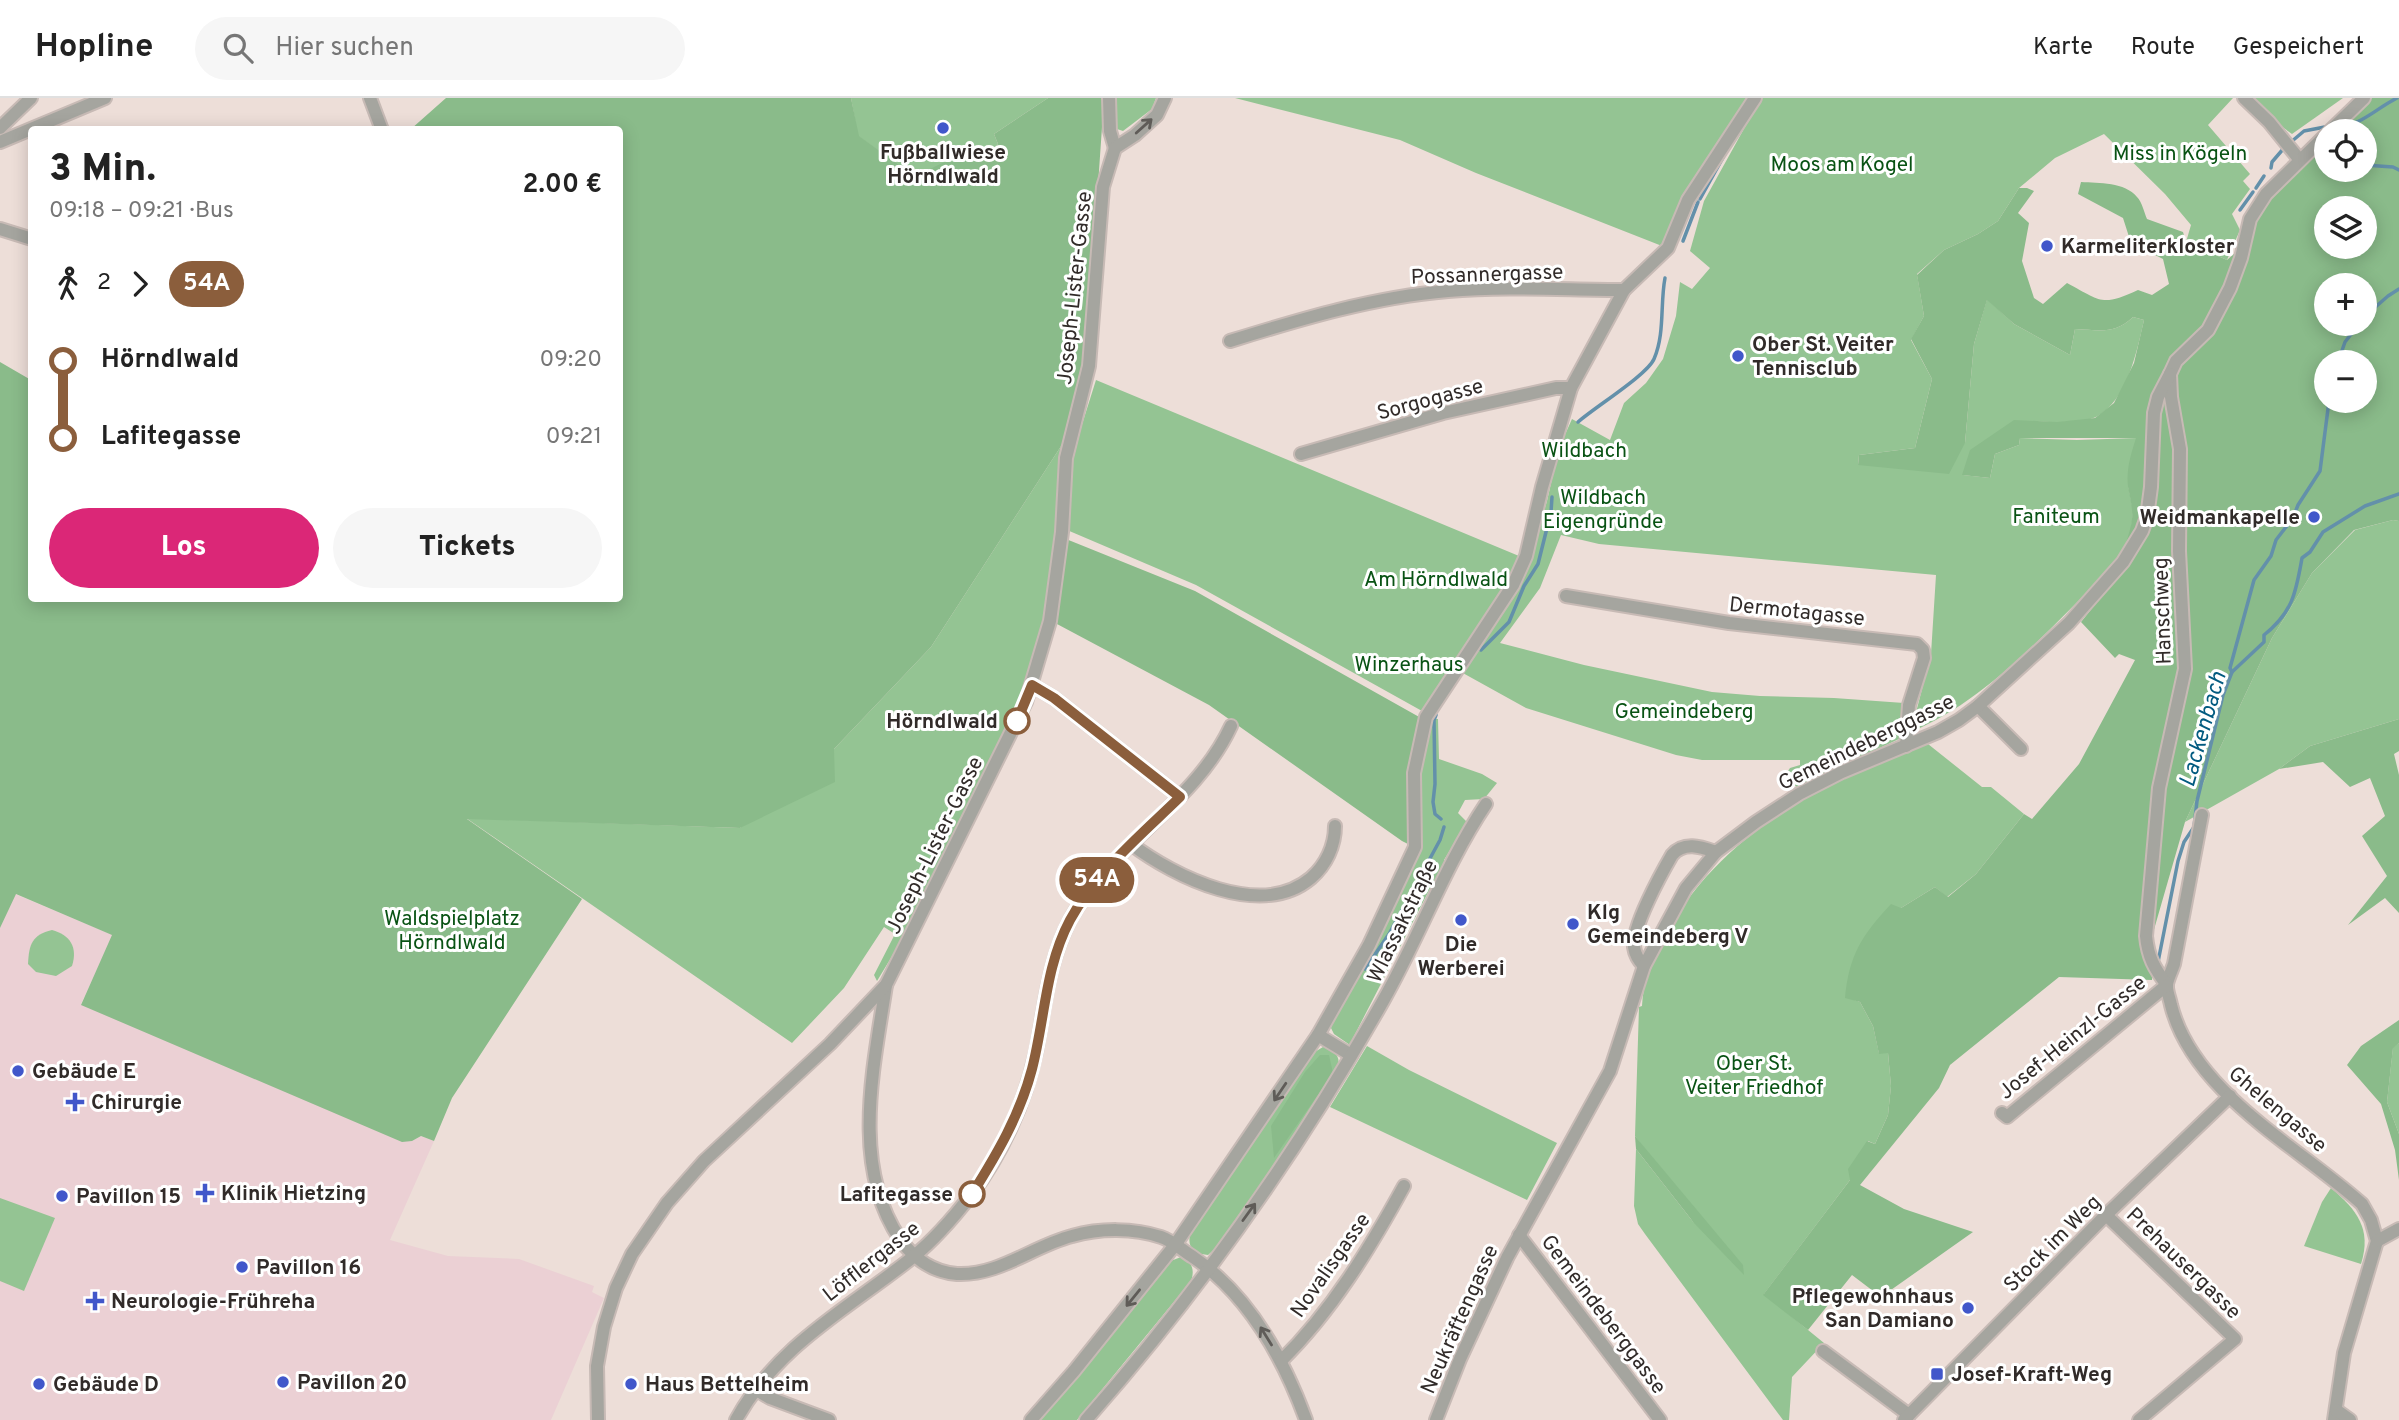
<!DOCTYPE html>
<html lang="de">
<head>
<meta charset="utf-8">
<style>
	:root { --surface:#fff; --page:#f6f6f6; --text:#222; --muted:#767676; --line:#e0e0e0; --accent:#db2777 }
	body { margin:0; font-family:Overpass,sans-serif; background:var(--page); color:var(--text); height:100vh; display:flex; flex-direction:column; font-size:26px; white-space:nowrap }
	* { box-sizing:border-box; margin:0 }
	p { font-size:23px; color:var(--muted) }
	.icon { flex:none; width:38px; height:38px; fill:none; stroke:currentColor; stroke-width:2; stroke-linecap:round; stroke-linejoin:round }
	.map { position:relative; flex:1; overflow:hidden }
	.side { position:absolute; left:28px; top:28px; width:595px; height:476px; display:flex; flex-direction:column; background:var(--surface); border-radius:7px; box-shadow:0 4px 18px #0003 }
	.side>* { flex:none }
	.badge { padding:0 14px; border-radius:23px; font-size:24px; line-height:46px }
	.fabs { position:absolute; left:2314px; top:21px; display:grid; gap:14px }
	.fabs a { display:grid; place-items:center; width:63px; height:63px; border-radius:50%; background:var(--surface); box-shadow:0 4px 18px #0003; font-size:35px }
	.map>.badge { position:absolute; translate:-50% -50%; box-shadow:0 0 0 4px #fff }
	.legs { display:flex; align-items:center; gap:10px; height:77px; padding:0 21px; font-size:23px }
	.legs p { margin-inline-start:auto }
	.headline { display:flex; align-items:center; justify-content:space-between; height:119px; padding:0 21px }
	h1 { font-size:38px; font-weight:800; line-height:52px }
	.primary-button { display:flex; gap:14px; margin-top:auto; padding:14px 21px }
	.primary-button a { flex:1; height:80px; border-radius:42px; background:var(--accent); color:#fff; font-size:28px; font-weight:800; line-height:80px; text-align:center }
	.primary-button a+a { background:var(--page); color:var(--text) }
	ul { padding:0 21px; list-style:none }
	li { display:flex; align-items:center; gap:24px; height:77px; font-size:26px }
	li i { display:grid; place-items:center; width:10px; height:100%; margin:0 9px; background:currentColor }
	li i::after { content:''; width:18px; height:18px; margin:-9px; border:5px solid; border-radius:50%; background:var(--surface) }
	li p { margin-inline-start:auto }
	li:first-child i { background:linear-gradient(#0000 50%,currentColor 0) }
	li:last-child i { background:linear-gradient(currentColor 50%,#0000 0) }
	header { display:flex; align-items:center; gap:42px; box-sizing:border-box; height:98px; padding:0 35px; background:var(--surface); border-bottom:2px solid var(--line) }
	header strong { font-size:33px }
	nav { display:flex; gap:38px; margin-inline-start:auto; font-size:24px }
	.search { width:490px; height:63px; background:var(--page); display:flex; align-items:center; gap:18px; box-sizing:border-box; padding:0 24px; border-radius:38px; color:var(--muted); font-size:26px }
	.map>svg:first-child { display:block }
	.medical { fill:#ebd0d4 }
	.green { fill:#94c493 }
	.forest { fill:#8abb8a; fill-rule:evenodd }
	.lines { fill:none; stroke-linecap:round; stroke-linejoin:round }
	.stream { stroke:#6390aa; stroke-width:3.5 }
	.minor-casing { stroke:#c7bab5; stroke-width:16 }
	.minor { stroke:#a5a59f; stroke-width:12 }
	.oneway { stroke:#5f5c58 }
	.line-1-casing { stroke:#fff; stroke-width:16 }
	.line-1 { stroke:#8b5e3c; stroke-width:10 }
	.poi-dot { fill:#4157ca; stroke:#fff; stroke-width:2.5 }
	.stop-1-dot { fill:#fff; stroke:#8b5e3c; stroke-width:3.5 }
	.labels { text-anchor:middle; stroke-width:6; stroke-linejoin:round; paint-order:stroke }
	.poi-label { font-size:21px; font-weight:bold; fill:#312b29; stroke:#fff; text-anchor:start }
	.park-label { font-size:21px; fill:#095314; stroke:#fff }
	.street-label { font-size:21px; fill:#312b29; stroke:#fff }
	.stop-label { font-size:21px; font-weight:bold; fill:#312b29; stroke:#fff; text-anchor:end }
	.water-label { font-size:23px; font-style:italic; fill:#035b80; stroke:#fff }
</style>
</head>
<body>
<header>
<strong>Hopline</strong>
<div class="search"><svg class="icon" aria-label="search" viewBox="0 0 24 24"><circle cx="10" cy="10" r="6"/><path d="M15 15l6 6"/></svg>Hier suchen</div>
<nav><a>Karte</a><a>Route</a><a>Gespeichert</a></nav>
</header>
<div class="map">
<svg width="2399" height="1322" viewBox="0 0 2399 1322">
	<rect width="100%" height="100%" fill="#edded8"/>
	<!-- medical -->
	<polygon class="medical" points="15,796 113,837 81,906 412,1043 421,1038 434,1043 390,1142 448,1158 519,1161 594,1188 592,1194 604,1200 551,1322 0,1322 0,830"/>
	<!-- green -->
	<g class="green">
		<polygon points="851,0 1048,0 994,36 998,46 988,55 922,83 858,38"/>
		<polygon points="1116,0 1156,0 1152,11 1123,33 1117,31 1116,27"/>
		<polygon points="1235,0 1748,0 1685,96 1662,148 1476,75 1400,42"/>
		<path d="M1761,0H2233L2208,27L2250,76L2243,83L2250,91L2232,116L2240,132L2227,162L2186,144L2191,127L2165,96L2104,36L2055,60L2019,90L1998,123L1978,136L1944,152L1917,176L1924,218L1911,242L1932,281L1915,350L1859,357L1858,367L1965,345L1974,246L1987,201L2014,226L2070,257L2075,231C2100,232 2114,237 2133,219L2144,222C2137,253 2127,303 2096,319C2080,327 2033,323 2014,323L1963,377L1990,380L1995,356L2019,347L2020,340L2077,342L2137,340L2128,387L2133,412L2131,435L2122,457L2110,472C2049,530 1990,601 1911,634L1931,556L1936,477L1599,446L1561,437L1540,490L1500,545L1584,567L1712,594L1760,598L1834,600L1904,605L1899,641L1796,689L1788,673L1790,670L1800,667V662H1702L1676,657L1526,610L1452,569L1422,613L1196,487L1067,432L1073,355L1096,282L1519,458L1506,487L1529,463L1547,403L1559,350L1572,321L1610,342L1624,305L1646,285L1663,261L1676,218L1680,184L1692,191L1710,170L1690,153L1704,103Z"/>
		<polygon points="2242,0 2343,0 2292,36"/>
		<polygon points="1065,342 1060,364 1056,438 1045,525 1020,604 897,850 877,883 874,877 895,836 884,829 844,890 792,945 466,720 740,730 834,651 931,549"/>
		<polygon points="2393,422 2399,423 2399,621 2310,648 2279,671 2185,724 2272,540 2312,475 2355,432"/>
		<polygon points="1430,621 1438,621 1439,661 1482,676 1497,685 1484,701 1465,702 1458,715 1467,724 1444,762 1447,764 1437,784 1434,783 1353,940 1355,942 1350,947 1334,936 1331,930 1335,916 1420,747 1422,732 1418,669"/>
		<path d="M1928,646L1982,689H1991L2024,716L1976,776L1947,799L1935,789L1901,810L1852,901L1860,904L1873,928L1879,955H1888L1891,988L1888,1017L1875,1046L1868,1043L1850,1082L1764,1196L1824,1245L1792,1279L1789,1322H1783L1645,1136L1638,1126L1634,1108L1636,1051L1694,1125L1655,1065L1635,1038L1639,909L1642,908C1643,884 1652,863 1663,842C1715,739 1823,682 1928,646Z"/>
		<path d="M52,832C70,837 78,849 72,868L56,878L36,874L28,866C29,846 32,837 52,832Z"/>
		<polygon points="2399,945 2399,1036 2387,1004 2393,949"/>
		<polygon points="1367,948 1409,972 1557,1045 1527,1102 1330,1009"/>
		<path d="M1323,949C1333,951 1341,958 1338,968L1266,1080L1217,1149L1208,1157L1195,1155C1185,1143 1190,1136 1197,1124L1313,955Z"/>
		<path d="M2331,1090C2357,1112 2372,1131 2361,1166L2304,1148L2322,1104Z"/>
		<polygon points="0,1100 55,1120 24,1193 0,1183"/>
		<path d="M1181,1159C1192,1163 1195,1172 1191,1183L1077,1322H1036L1168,1164Z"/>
	</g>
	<!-- forest -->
	<g class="forest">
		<polygon points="446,0 851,0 859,38 922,83 930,71 969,52 988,55 998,46 994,36 1048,0 1104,0 1087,247 1084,275 1065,342 931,549 834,651 835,684 740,730 467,721 582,801 452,1000 434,1043 421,1038 412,1043 402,1044 81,907 112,837 16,796 0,830 0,264 31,282 32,500 620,500 620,32 411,31"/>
		<path d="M2372,0H2399V423L2393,422L2354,432L2312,475L2272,540L2185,724L2153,835L2152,882L2059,879L1950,967L1939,990L1860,1087L1904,1111L1973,1134L1881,1199L1852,1177L1808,1232L1763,1197L1850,1082L1848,1071L1867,1043L1875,1046L1888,1017L1891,988L1888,955L1879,956L1873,928L1860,904L1845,900C1849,857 1862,837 1891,806L1901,810L1935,789L1948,799L1976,776L2024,716L2032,721L2079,666L2135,562L2119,556L2115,560L2081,524L2125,469C2121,452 2130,438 2132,421C2133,410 2130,400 2128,389C2126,371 2131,356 2136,340H2020L2019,347L1995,356L1990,380L1962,377L1970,352L2014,322L2057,324L2095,320L2114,305L2134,265L2144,222L2133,219C2114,237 2100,232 2075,231L2070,257L2014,226L1987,202L1974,246L1965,345L1949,376L1858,367L1859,357L1915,350L1932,281L1911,241L1924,218L1917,177L1944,152L1978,136L1998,123L2019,90H2027L2034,93L2018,115L2029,125L2022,163L2034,200L2043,206L2067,185C2101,203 2101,209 2138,192L2152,197L2169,186L2163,161L2131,145L2123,120L2078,96L2081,84C2099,85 2125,84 2137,99C2142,104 2144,114 2147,121L2183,134L2186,144L2227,162L2235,155L2265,102L2326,44V72H2364V33H2337ZM2326,110H2364V149H2326ZM2326,187H2364V226H2326ZM2326,264H2364V303H2326Z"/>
		<polygon points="1066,441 1195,493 1421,620 1408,675 1412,748 1402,743 1209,607 1057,526"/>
		<polygon points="2399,621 2399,653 2394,656 2399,677 2399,815 2385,800 2348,827 2387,778 2362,738 2385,718 2370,680 2350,689 2323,664 2279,671 2310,648"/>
		<polygon points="2399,922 2399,945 2393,950 2387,1004 2399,1036 2399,1082 2395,1052 2381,1006 2347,967 2361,948"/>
		<polygon points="1320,957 1329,957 1333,975 1274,1060 1271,1028 1305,974"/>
		<polygon points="1635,1038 1743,1167 1744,1177 1694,1125 1636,1051"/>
	</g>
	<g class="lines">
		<!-- stream -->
		<g class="stream">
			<path d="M2344,28C2363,25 2379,9 2397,0"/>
			<polyline points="2291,44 2304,33 2330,28"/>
			<polyline points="2364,67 2393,69 2399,72"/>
			<polyline points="2271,70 2272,64 2284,50"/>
			<polyline points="2256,90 2264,78"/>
			<polyline points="1700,101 1725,56"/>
			<polyline points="2240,112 2253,94"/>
			<polyline points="1683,143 1698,104"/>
			<polyline points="2364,219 2388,198 2399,191"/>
			<polyline points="2338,264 2345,244 2359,226"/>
			<path d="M1578,324C1595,309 1647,277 1654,261C1665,236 1660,206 1665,180"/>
			<polyline points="1481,552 1509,524 1524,488 1538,466 1551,414 1552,399"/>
			<polyline points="2232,574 2230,570 2254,482 2271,458 2276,442 2293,420 2298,407 2320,373 2329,303"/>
			<polyline points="1436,617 1434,622 1435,686 1433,704 1435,716 1441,721"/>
			<path d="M2158,864L2178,763L2184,744L2194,729L2197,703L2223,597L2232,574L2264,544V537C2293,514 2296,494 2302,460L2310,454L2323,434L2365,408L2399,396"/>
			<polyline points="1365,871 1389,836 1440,742 1444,729"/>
		</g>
		<!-- minor casing -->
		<g class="minor-casing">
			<g id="minor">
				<polyline points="370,0 382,32"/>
				<polyline points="1109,0 1110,33 1115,50"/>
				<polyline points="2244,0 2269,24 2299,61"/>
				<polyline points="0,30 31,0"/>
				<polyline points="2330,33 2364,0"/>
				<polyline points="0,44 105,0"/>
				<polyline points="0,131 32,141"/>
				<path d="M1230,243C1301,221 1374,199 1448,193C1507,188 1566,192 1624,192"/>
				<polyline points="1301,356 1443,315 1556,290 1571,290"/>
				<polyline points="1566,498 1729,525 1917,546 1923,552 1924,560 1909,607 1906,648"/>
				<polyline points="1032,587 1054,600 1180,699"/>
				<polyline points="1978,608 2021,651"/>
				<path d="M2202,717L2174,866C2172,872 2168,880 2167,886C2166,892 2170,901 2171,907C2193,995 2299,1049 2362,1106L2371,1122L2377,1143L2344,1255L2334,1322"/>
				<path d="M1131,746C1175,779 1261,822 1311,780C1326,767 1335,748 1335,728"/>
				<path d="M1644,868C1639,863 1635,856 1634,849C1632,829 1661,776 1672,757C1684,743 1701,749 1716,754"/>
				<path d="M886,887C874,968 850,1067 900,1141C914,1161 932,1174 957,1176C999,1178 1033,1148 1072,1138C1100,1130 1134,1130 1161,1139C1173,1143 1183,1153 1193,1159C1249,1197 1283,1259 1306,1322"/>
				<path d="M2167,887C2154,870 2148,859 2146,838L2159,690L2185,571L2179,453L2180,351L2171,299L2170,276L2176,263L2208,232L2230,190L2241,160L2250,121L2266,96L2326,37"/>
				<polyline points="1318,937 1351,957"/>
				<polyline points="2002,1015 2007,1019 2167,887"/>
				<polyline points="2106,1117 2235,1241 2139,1322"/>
				<polyline points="1519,1137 1660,1322"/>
				<polyline points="2377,1143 2399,1131"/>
				<polyline points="1823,1253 1909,1317"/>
				<path d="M1281,1263C1332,1213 1370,1150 1404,1088"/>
				<polyline points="755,1291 770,1300 829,1322"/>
				<polyline points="2336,1312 2350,1322"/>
				<polyline points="598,1322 597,1268 604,1229 616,1190 632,1156 667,1105 704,1063 830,946 886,887 1026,604 1050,523 1062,434 1066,360 1089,268 1103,89 1115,50 1135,37 1157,17 1165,0"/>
				<path d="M736,1322C778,1246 848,1211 913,1159C935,1141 954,1119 971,1097C1002,1056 1025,1005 1036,954C1045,909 1048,864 1070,822C1111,746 1195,706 1231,628"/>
				<polyline points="1031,1322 1074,1273 1175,1147 1318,937 1369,847 1415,749 1414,675 1426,619 1513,487 1526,458 1542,389 1571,290 1624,192 1668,150 1688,102 1755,0"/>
				<path d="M1086,1322C1199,1194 1299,1052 1383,903C1420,838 1445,767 1486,706"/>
				<polyline points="1436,1322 1460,1261 1507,1160 1610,973 1644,868 1686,790 1716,754 1756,724 1799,696 1842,674 1938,634 1959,622 1978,608 2069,525 2123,464 2142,433 2147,419 2151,389 2154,315 2158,299 2170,276"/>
				<polyline points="1904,1322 2106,1117 2230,998"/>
			</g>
		</g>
		<!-- minor -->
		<use href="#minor" class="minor"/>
	</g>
	<!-- one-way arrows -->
	<defs><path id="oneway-shaft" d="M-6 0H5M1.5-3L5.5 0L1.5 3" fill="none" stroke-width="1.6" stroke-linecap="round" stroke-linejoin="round" transform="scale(1.75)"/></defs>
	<g class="oneway">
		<use href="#oneway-shaft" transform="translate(1144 28) rotate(-42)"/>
		<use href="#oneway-shaft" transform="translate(1280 994) rotate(124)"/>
		<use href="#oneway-shaft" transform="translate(1249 1114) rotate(-54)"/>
		<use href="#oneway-shaft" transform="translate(1133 1200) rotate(129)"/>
		<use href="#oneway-shaft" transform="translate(1266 1238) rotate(-122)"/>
	</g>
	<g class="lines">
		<!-- line-1 casing -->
		<g class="line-1-casing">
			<path id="line-1" d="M972,1096C997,1056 1020,1017 1032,971C1045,921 1045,869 1070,822C1097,773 1141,737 1180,699L1054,600L1032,587L1017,623"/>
		</g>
		<!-- line-1 -->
		<use href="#line-1" class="line-1"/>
	</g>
	<!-- markers -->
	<g class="poi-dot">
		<circle cx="943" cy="30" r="7"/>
		<circle cx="2047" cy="148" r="7"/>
		<circle cx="1738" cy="258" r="7"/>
		<circle cx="2314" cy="419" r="7"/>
		<circle cx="1461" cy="822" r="7"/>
		<circle cx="1573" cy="826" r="7"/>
		<circle cx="18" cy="973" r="7"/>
		<path d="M71.5 993.5h7v7h7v7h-7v7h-7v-7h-7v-7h7z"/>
		<path d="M201.5 1084.5h7v7h7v7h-7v7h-7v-7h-7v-7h7z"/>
		<circle cx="62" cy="1098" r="7"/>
		<circle cx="242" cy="1169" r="7"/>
		<path d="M91.5 1192.5h7v7h7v7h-7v7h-7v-7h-7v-7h7z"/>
		<circle cx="1968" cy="1210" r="7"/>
		<rect x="1930" y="1269" width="14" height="14" rx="3.5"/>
		<circle cx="283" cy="1284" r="7"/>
		<circle cx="39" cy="1286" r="7"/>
		<circle cx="631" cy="1286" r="7"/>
	</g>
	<g class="stop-1-dot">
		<circle cx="1017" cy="623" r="12"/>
		<circle cx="972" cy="1096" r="12"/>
	</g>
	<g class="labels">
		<!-- poi labels -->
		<g class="poi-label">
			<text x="943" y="61" text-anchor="middle">Fußballwiese<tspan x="943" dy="24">Hörndlwald</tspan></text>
			<text x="2061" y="155">Karmeliterkloster</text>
			<text x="1752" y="253">Ober St. Veiter<tspan x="1752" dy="24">Tennisclub</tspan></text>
			<text x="2300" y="426" text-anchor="end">Weidmankapelle</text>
			<text x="1587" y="821">Klg<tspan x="1587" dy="24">Gemeindeberg V</tspan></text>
			<text x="1461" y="853" text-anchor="middle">Die<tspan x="1461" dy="24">Werberei</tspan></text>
			<text x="32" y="980">Gebäude E</text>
			<text x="91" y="1011">Chirurgie</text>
			<text x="221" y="1102">Klinik Hietzing</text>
			<text x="76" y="1105">Pavillon 15</text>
			<text x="256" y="1176">Pavillon 16</text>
			<text x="1954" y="1205" text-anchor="end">Pflegewohnhaus<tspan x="1954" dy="24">San Damiano</tspan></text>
			<text x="111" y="1210">Neurologie-Frühreha</text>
			<text x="1951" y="1283">Josef-Kraft-Weg</text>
			<text x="297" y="1291">Pavillon 20</text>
			<text x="53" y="1293">Gebäude D</text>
			<text x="645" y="1293">Haus Bettelheim</text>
		</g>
		<!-- park labels -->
		<g class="park-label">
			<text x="2180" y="62">Miss in Kögeln</text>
			<text x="1842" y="73">Moos am Kogel</text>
			<text x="1584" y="359">Wildbach</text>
			<text x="1603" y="406">Wildbach<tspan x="1603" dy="24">Eigengründe</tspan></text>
			<text x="2056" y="425">Faniteum</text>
			<text x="1436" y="488">Am Hörndlwald</text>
			<text x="1409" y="573">Winzerhaus</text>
			<text x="1684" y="620">Gemeindeberg</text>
			<text x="452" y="827">Waldspielplatz<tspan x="452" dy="24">Hörndlwald</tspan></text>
			<text x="1754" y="972">Ober St.<tspan x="1754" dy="24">Veiter Friedhof</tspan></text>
		</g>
		<!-- street labels -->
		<g class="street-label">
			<text transform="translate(1487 176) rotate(-2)" y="7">Possannergasse</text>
			<text transform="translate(1074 190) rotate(-84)" y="7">Joseph-Lister-Gasse</text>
			<text transform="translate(1430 301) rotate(-15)" y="7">Sorgogasse</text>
			<text transform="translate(1797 513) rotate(6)" y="7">Dermotagasse</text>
			<text transform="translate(2162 513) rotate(-92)" y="7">Hanschweg</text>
			<text transform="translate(1866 644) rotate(-26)" y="7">Gemeindeberggasse</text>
			<text transform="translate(934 747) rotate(-64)" y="7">Joseph-Lister-Gasse</text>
			<text transform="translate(1402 823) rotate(-64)" y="7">Wlassakstraße</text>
			<text transform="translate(2072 939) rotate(-39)" y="7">Josef-Heinzl-Gasse</text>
			<text transform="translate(2278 1011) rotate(40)" y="7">Ghelengasse</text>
			<text transform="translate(2052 1145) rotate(-45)" y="7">Stock im Weg</text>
			<text transform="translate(871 1163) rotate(-38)" y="7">Löfflergasse</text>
			<text transform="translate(2184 1165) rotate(44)" y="7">Prehausergasse</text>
			<text transform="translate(1330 1167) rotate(-55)" y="7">Novalisgasse</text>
			<text transform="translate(1604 1216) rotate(53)" y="7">Gemeindeberggasse</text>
			<text transform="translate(1459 1221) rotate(-66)" y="7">Neukräftengasse</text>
		</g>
		<!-- stop labels -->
		<g class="stop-label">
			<text x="998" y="630">Hörndlwald</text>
			<text x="953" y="1103">Lafitegasse</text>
		</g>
		<!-- water labels -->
		<g class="water-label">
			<text transform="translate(2202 631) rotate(-74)" y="8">Lackenbach</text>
		</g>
	</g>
</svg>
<div class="fabs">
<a><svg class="icon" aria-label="locate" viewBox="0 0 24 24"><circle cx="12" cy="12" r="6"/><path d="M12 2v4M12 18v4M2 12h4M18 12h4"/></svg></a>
<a><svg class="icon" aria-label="layers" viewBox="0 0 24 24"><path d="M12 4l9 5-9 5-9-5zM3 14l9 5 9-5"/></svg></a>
<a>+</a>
<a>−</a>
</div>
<b class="badge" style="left:1097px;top:782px;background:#8b5e3c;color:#fff">54A</b>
<section class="side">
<div class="headline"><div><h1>3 Min.</h1><p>09:18 – 09:21 · Bus</p></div><b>2.00 €</b></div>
<div class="legs"><svg class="icon" aria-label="walk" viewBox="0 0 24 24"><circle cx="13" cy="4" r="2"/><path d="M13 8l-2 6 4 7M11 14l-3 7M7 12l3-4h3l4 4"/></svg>2<svg class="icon" aria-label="forward" viewBox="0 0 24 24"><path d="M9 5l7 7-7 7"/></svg><b class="badge" style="background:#8b5e3c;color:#fff">54A</b></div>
<ul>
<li><i style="color:#8b5e3c"></i><b>Hörndlwald</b><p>09:20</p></li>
<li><i style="color:#8b5e3c"></i><b>Lafitegasse</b><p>09:21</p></li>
</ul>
<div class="primary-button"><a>Los</a><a>Tickets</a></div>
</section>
</div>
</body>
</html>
